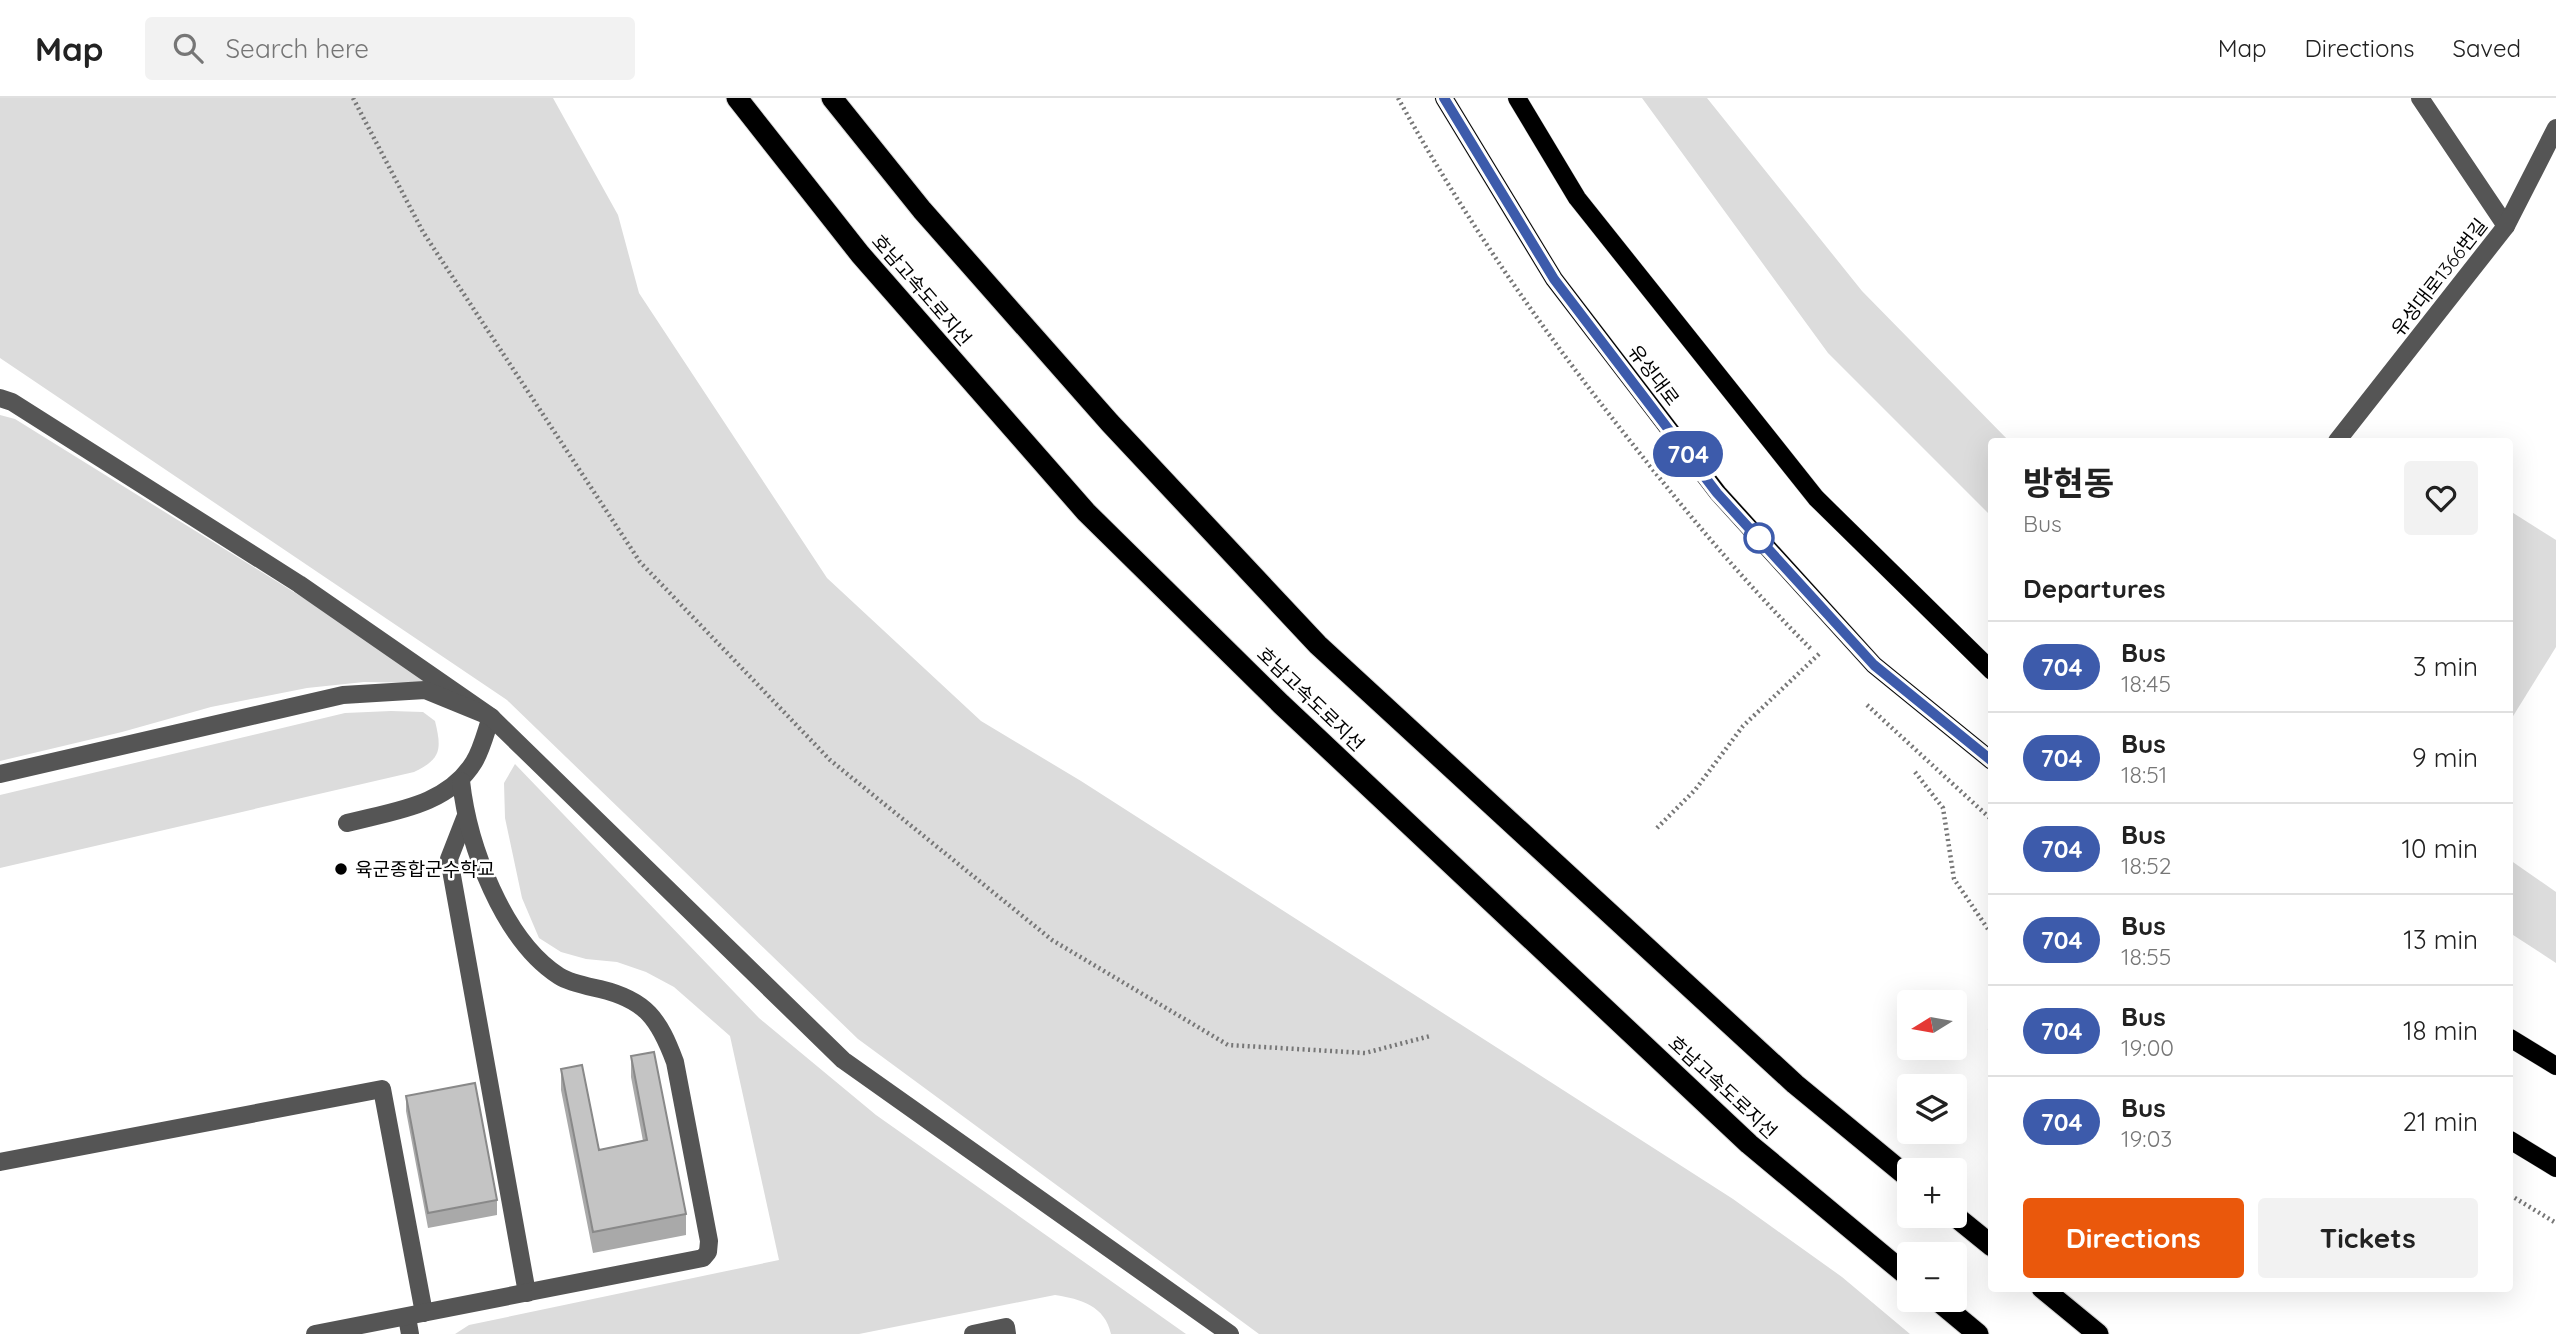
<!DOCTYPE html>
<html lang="en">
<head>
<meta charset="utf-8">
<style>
	:root { --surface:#fff; --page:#f2f2f2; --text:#222; --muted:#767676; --line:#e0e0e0; --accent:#ea580c }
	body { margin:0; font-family:Quicksand,"Noto Sans KR",sans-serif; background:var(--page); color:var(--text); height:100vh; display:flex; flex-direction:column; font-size:26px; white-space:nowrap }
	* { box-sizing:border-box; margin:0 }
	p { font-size:23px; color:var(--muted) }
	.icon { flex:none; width:38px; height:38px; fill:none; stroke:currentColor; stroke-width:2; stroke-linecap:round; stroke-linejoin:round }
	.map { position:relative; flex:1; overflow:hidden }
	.side { position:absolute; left:1988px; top:340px; width:525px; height:854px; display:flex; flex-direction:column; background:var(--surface); border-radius:7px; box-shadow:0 7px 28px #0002 }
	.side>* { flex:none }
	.badge { padding:0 14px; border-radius:23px; font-size:24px; line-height:46px }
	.needle { width:46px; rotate:259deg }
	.fabs { position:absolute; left:1897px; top:892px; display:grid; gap:14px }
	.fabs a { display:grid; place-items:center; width:70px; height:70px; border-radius:7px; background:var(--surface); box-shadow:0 7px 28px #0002; font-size:35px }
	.map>.badge { position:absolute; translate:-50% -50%; box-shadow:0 0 0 4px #fff }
	h2 { padding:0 35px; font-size:26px; line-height:63px }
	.round { display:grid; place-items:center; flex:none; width:74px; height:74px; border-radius:7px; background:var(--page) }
	.summary { display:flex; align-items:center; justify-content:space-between; height:119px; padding:0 35px }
	h1 { font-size:33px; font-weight:700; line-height:52px }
	.action { display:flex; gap:14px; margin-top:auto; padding:14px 35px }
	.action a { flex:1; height:80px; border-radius:7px; background:var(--accent); color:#fff; font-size:28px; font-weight:700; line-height:80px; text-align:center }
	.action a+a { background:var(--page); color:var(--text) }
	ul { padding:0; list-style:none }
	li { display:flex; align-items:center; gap:21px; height:91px; padding:0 35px; border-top:2px solid var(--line) }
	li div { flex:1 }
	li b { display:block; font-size:26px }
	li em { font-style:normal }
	li .badge { min-width:77px; font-weight:700; text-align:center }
	header { display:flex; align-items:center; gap:42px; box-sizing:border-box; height:98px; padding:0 35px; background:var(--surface); border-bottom:2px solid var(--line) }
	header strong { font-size:33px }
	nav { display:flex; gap:38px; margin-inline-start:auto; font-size:24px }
	.search { width:490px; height:63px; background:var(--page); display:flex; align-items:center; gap:18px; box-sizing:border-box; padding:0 24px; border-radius:7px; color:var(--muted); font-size:26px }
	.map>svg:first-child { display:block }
	.green { fill:#dcdcdc }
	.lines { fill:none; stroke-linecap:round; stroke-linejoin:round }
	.major-casing { stroke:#dbdbdb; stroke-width:19 }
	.highway-casing { stroke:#dbdbdb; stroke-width:23 }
	.path { stroke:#777; stroke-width:4.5; stroke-dasharray:2 3.5; stroke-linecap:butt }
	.minor { stroke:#555; stroke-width:18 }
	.major { stroke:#000; stroke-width:18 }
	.highway { stroke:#000; stroke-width:21 }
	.wall { fill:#a9a9a9 }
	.building { fill:#c4c4c4; stroke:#898989; stroke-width:2 }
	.line-casing { stroke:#fff; stroke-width:16 }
	.line { stroke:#3d5bab; stroke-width:10 }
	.stop-dot { fill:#fff; stroke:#3d5bab; stroke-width:3.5 }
	.poi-dot { fill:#000; stroke:#fff; stroke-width:2.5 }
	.labels { text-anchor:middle; stroke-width:5; stroke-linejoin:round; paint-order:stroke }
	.street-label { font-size:19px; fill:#000; stroke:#fff }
	.poi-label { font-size:19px; fill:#000; stroke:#fff; text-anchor:start }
</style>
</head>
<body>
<header>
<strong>Map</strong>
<div class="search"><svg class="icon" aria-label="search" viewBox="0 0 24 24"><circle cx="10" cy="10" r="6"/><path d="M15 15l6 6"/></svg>Search here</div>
<nav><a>Map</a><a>Directions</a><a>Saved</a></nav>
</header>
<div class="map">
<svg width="2556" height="1236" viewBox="0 0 2556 1236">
	<rect width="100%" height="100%" fill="#fff"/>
	<!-- green -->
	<g class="green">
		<polygon points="0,0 553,0 618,117 639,195 827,480 981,623 1081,683 1733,1101 1842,1179 1910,1236 1259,1236 858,941 507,602 0,260"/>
		<polygon points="1642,0 1707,0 1862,193 2009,343 1992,343 1991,418 1828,255"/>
		<polygon points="0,317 15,321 342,524 425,579 423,585 364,584 307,590 211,609 122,634 0,663"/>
		<polygon points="2510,413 2556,442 2556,549 2510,623"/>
		<path d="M391,613L423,614L435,623C442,652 441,661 414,674L0,770V697L345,615Z"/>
		<path d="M515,666L759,920L876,1017L1186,1236H1111C1105,1208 1081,1201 1055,1197L859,1236H455L469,1227L779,1162L730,938L674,889L646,874L617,864L586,861L561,854L539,840L522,800L505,720L504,685Z"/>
		<polygon points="2510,762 2556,794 2556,865 2510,835"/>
	</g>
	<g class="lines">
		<!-- major casing -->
		<g class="major-casing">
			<g id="major">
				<polyline points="1444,0 1554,181 1718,395 1874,567 1992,663"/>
				<polyline points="1517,0 1577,100 1816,400 1992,573"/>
				<polyline points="2510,940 2556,968"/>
				<polyline points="2510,1042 2556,1070"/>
			</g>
		</g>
		<!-- highway casing -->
		<g class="highway-casing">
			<g id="highway">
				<polyline points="737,0 860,156 1086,414 1281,606 1749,1046 1909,1179"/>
				<polyline points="832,0 922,112 1110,325 1318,547 1795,986 1909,1080"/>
				<polyline points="1955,1118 1992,1148"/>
				<polyline points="2042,1190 2098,1236"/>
				<polyline points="1937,1202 1978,1236"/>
			</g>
		</g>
		<!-- path -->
		<g class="path">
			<polyline points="353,0 423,134 640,464 830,662 1052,842 1228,947 1365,955 1430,938"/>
			<path d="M1398,0C1466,123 1540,229 1627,339C1685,413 1745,485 1812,552"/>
			<polyline points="1867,607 1992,722"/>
			<polyline points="1915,674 1943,710 1954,781 1992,837"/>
			<polyline points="1657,730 1695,692 1743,628 1820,555"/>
			<polyline points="1990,932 1992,924"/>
			<polyline points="2510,1097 2556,1125"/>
		</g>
		<!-- minor -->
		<g class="minor">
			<polyline points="2420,0 2506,128"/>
			<path d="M0,300L12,304L299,486L491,619C486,633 482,651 474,664C447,708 393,713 347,725"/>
			<polyline points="2337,343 2506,128 2556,30"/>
			<polyline points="0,676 343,597 425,592 491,619 843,962 1230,1236"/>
			<polyline points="465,720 449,761 527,1195"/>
			<polyline points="0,1064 382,991 424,1215"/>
			<polyline points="407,1219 410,1236"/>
			<path d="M315,1236L703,1160L708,1154L709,1143L675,964C659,921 646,902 600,891C587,888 570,885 559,878C503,842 468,747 461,683"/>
			<polyline points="973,1236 1006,1229 1007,1236"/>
		</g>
		<!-- major -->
		<use href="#major" class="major"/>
		<!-- highway -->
		<use href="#highway" class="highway"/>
	</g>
	<!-- wall -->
	<g class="wall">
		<polygon points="631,958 686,1116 686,1137 593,1155 561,992 561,971 599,1052 643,1043 631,979"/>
		<polygon points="406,998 497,1102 497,1117 428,1130 406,1013"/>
	</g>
	<!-- building -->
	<g class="building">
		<polygon points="654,954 686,1116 593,1134 561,971 582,967 599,1052 647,1042 631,958"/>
		<polygon points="475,985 497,1102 428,1115 406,998"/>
	</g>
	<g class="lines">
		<!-- line casing -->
		<g class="line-casing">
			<polyline id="line" points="1444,0 1554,181 1717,395 1874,567 1992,663"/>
		</g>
		<!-- line -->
		<use href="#line" class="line"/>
	</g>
	<!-- markers -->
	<circle class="stop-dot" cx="1759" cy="440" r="14"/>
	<circle class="poi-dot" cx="341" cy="771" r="7"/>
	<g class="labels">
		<!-- street labels -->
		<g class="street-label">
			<text transform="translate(2439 179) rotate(-52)" y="7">유성대로1366번길</text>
			<text transform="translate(922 192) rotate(49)" y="7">호남고속도로지선</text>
			<text transform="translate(1654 277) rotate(53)" y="7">유성대로</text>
			<text transform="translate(1311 601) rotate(44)" y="7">호남고속도로지선</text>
			<text transform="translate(1723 989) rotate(43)" y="7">호남고속도로지선</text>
		</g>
		<!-- poi labels -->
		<g class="poi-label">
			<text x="355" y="778">육군종합군수학교</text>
		</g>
	</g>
</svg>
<div class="fabs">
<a><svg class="needle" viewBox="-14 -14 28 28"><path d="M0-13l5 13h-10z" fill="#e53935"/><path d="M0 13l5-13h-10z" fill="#767676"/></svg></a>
<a><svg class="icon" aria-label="layers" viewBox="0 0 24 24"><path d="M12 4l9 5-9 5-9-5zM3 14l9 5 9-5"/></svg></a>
<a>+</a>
<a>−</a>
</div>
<b class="badge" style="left:1688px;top:356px;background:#3d5bab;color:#fff">704</b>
<section class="side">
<div class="summary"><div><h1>방현동</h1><p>Bus</p></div><a class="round"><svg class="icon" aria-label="heart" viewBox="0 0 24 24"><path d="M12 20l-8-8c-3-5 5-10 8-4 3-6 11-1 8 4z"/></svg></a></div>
<h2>Departures</h2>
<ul>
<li><span class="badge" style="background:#3d5bab;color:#fff">704</span><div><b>Bus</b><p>18:45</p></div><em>3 min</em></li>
<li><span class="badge" style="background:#3d5bab;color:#fff">704</span><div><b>Bus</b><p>18:51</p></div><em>9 min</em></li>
<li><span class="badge" style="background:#3d5bab;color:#fff">704</span><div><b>Bus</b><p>18:52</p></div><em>10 min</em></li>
<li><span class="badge" style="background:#3d5bab;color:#fff">704</span><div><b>Bus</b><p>18:55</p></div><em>13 min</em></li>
<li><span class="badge" style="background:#3d5bab;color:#fff">704</span><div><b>Bus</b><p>19:00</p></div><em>18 min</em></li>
<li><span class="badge" style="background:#3d5bab;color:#fff">704</span><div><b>Bus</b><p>19:03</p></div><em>21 min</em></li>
</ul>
<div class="action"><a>Directions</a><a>Tickets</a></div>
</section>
</div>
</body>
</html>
